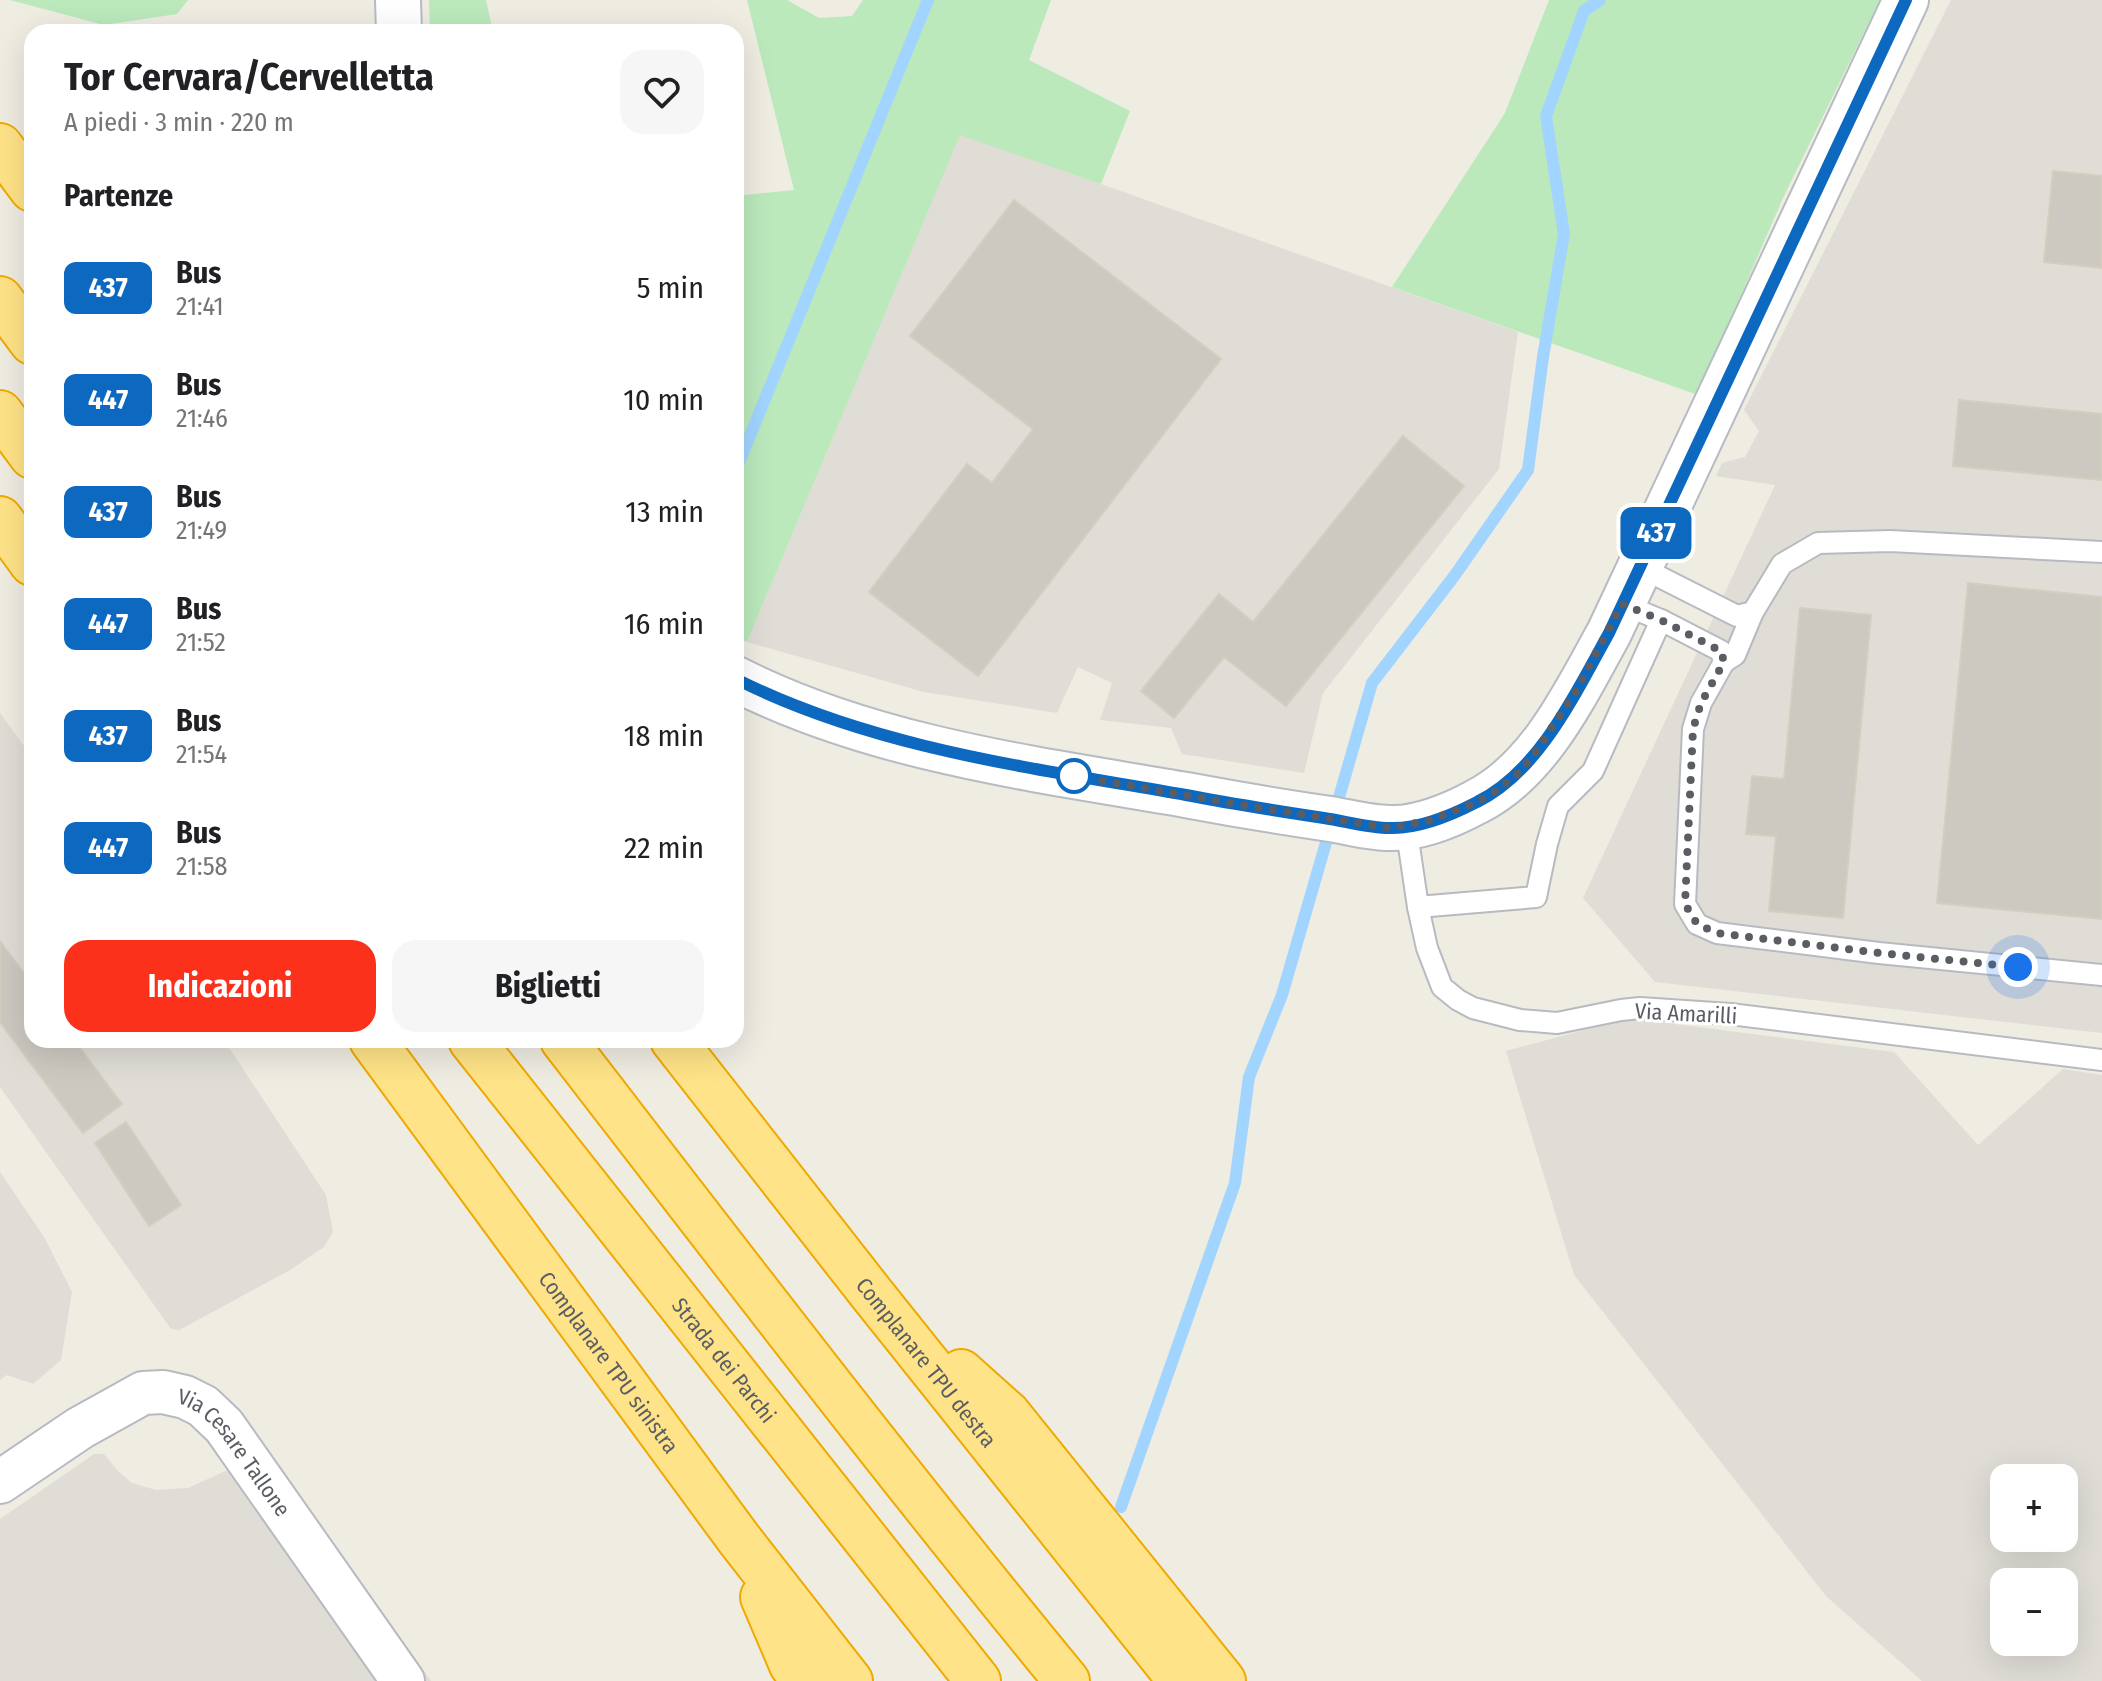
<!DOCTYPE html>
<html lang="it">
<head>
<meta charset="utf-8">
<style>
	:root { --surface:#fff; --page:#f6f6f6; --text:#202124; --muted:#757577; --accent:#fb311c }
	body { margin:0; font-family:"Fira Sans Condensed",sans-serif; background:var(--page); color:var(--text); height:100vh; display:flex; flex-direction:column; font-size:30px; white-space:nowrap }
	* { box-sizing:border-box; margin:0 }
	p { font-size:26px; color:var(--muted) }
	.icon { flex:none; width:44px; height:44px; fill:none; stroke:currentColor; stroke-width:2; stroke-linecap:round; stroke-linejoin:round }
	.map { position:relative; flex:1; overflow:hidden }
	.panel { position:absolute; left:24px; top:24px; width:720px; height:1024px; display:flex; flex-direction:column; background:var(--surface); border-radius:24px; box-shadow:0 8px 32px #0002 }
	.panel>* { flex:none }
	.badge { padding:0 16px; border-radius:12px; font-size:28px; line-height:52px }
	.fabs { position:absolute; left:1990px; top:1464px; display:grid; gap:16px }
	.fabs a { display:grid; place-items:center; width:88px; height:88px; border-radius:16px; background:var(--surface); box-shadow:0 8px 32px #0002; font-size:40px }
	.you { position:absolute; width:40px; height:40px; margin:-20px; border:6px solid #fff; border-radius:50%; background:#1a73e8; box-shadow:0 0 0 12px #1a73e833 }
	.map>.badge { position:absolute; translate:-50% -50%; box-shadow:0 0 0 4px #fff }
	h2 { padding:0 40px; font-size:30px; line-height:72px }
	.round { display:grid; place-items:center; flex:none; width:84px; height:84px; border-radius:24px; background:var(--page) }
	.overview { display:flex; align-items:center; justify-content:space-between; height:136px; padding:0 40px }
	h1 { font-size:38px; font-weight:700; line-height:60px }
	.cta { display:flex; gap:16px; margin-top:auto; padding:16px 40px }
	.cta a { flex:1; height:92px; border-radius:24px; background:var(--accent); color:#fff; font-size:32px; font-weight:700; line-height:92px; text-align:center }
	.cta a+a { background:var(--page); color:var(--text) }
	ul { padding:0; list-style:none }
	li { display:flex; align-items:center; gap:24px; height:112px; padding:0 40px }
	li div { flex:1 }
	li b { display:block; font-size:30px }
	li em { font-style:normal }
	li .badge { min-width:88px; font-weight:700; text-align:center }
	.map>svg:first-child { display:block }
	.industrial { fill:#dfddd6; fill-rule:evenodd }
	.green { fill:#bbe9bc }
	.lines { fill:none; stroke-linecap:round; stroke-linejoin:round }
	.stream { stroke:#a1d5ff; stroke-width:12 }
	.building { fill:#ccc9c1; stroke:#d4cebf; stroke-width:2 }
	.lane-casing { stroke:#b7bac0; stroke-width:24 }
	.street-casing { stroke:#b7bac0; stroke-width:46 }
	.secondary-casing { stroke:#b7bbc2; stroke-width:48 }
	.highway-casing { stroke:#f0a900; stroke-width:48 }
	.lane { stroke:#fff; stroke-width:20 }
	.street { stroke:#fff; stroke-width:42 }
	.secondary { stroke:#fff; stroke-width:44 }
	.highway { stroke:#ffe388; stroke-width:44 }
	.line-casing { stroke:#fff; stroke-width:18 }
	.line { stroke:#0c69bf; stroke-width:12 }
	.walk { stroke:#5a5e64; stroke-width:8; stroke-dasharray:0 14.4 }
	.stop-dot { fill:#fff; stroke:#0c69bf; stroke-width:4 }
	.labels { text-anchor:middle; stroke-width:6; stroke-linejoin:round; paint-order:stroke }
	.street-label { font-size:22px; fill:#5a5e64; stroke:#fff }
</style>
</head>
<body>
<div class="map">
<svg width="2102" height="1681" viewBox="0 0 2102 1681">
	<rect width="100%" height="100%" fill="#efece2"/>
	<!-- industrial -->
	<g class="industrial">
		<polygon points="1951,0 2102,0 2102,1033 1655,982 1583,898 1775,485 1716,476 1722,463 1745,457 1759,431 1744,410"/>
		<polygon points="960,134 1518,332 1499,469 1323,693 1304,773 1182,754 1171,728 1100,720 1112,683 1078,667 1057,713 924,692 747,642"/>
		<polygon points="0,713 32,757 32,1040 224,1040 326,1195 333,1232 324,1247 290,1270 179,1330 171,1329 0,1087"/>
		<path d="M1628,1018L1894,1052L1978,1145L2063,1069L2102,1075V1681H1922L1826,1596L1574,1275L1506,1051ZM2004,1478H2064V1538H2004ZM2004,1582H2064V1642H2004Z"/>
		<polygon points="0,1172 44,1237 72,1292 61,1360 33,1384 7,1375 0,1380"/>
		<polygon points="94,1454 104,1454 118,1471 132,1483 156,1490 188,1488 232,1468 248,1489 285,1474 431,1681 0,1681 0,1519"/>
	</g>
	<!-- green -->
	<g class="green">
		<polygon points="10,0 188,0 177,14 104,25"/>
		<polygon points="429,0 486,0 493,32 430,32"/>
		<polygon points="747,0 787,0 819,18 852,16 863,0 1051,0 1029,60 1130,111 1101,184 960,135 747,642 736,638 736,196 794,190"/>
		<polygon points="1549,0 1880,0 1782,200 1698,395 1392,287 1505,113"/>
	</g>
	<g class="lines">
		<!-- stream -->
		<g class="stream">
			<polyline points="736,470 928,0"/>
			<polyline points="1121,1507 1235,1183 1249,1077 1282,995 1372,683 1455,575 1528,470 1543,357 1564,234 1546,116 1584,11 1600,0"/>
		</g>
	</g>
	<!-- building -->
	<g class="building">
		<polygon points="2053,171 2102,176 2102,268 2044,262"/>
		<polygon points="1014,200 1221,359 978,676 869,592 967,464 992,483 1033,429 910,336"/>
		<polygon points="1959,400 2102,414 2102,480 1953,466"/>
		<polygon points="1403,436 1464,486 1286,706 1224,657 1174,718 1141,691 1219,594 1253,622"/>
		<polygon points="1968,583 2102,597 2102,919 1937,903"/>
		<polygon points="1800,608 1871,615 1843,918 1769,911 1776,836 1746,834 1752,776 1784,779"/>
		<polygon points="0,941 32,984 32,1040 74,1040 122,1104 83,1133 0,1022"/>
		<polygon points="126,1122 181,1205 149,1226 95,1143"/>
	</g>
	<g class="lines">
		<!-- lane casing -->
		<g class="lane-casing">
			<g id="lane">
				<polyline points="1640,567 1737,616 1753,612 1782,564 1818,543 1890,541 2102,552"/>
				<polyline points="1622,604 1661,620 1721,651 1724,662 1701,703 1693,729 1685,904 1697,924 1717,933 1879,953 2102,975"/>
				<polyline points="1724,662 1735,655 1753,612"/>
				<polyline points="1406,826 1418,907 1427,948 1442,987 1458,1000 1473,1008 1520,1020 1557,1023 1621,1010 1640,1008 1730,1014 2102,1060"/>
				<polyline points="1418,907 1536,897 1547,844 1558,806 1593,771 1661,620"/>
			</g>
		</g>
		<!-- street casing -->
		<g class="street-casing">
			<g id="street">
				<path id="s1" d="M0,1482L80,1428L143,1393L163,1392L185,1397L203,1406L224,1426L403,1681"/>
			</g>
		</g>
		<!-- secondary casing -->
		<g class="secondary-casing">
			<g id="secondary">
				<polyline points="398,0 399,32"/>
				<path d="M736,679C875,749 1035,769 1186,795C1234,804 1282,812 1330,819C1349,822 1370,828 1390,828C1418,829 1452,815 1476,802C1540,770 1576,692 1609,633L1906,0"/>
			</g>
		</g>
		<!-- highway casing -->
		<g class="highway-casing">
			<g id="highway">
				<polyline points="0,146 32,189"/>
				<polyline points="0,299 32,342"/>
				<polyline points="0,413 32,456"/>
				<polyline points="0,519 32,563"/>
				<path id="s2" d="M372,1040L739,1539L850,1681"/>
				<path id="s3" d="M471,1040L978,1681"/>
				<path d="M563,1040C729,1255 894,1471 1067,1681"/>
				<path id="s4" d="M673,1040L871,1293L1181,1681"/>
				<polyline points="961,1372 1008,1414 1223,1681"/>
				<polyline points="763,1597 792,1665 805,1681"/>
			</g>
		</g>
		<!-- lane -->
		<use href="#lane" class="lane"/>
		<!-- street -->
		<use href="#street" class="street"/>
		<!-- secondary -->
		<use href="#secondary" class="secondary"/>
		<!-- highway -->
		<use href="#highway" class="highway"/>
	</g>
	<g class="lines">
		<!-- line casing -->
		<g class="line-casing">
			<path id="line" d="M736,679C875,749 1034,768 1186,795C1232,804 1278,811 1324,818C1345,821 1368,828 1390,828C1418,829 1452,815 1477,802C1540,771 1576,692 1609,633L1906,0"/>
		</g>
		<!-- line -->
		<use href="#line" class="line"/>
		<!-- walk -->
		<polyline class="walk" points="1074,776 1248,806 1390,828 1431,820 1477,802 1496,791 1517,774 1533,756 1576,691 1622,604 1661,620 1721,651 1724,662 1701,703 1693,729 1685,904 1697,924 1717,933 1879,953 2018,967"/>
	</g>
	<!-- markers -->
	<circle class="stop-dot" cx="1074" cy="776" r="16"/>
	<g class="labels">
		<!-- street labels -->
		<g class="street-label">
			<text transform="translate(1686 1013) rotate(3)" y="8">Via Amarilli</text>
			<text dy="8" stroke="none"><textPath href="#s3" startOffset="408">Strada dei Parchi</textPath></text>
			<text dy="8" stroke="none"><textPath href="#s4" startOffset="410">Complanare TPU destra</textPath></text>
			<text dy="8" stroke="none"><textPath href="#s2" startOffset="400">Complanare TPU sinistra</textPath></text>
			<text dy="8" stroke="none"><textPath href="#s1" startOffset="286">Via Cesare Tallone</textPath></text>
		</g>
	</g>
</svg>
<div class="fabs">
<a>+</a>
<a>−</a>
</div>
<div class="you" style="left:2018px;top:967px"></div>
<b class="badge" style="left:1656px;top:533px;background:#0c69bf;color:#fff">437</b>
<section class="panel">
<div class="overview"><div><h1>Tor Cervara/Cervelletta</h1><p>A piedi · 3 min · 220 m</p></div><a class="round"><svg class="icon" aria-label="heart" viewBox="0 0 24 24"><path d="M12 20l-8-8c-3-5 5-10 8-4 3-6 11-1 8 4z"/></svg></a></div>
<h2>Partenze</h2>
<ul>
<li><span class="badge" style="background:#0c69bf;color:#fff">437</span><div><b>Bus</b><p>21:41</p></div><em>5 min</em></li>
<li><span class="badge" style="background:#0c69bf;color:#fff">447</span><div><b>Bus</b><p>21:46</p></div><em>10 min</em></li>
<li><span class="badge" style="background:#0c69bf;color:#fff">437</span><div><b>Bus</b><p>21:49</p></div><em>13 min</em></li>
<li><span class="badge" style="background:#0c69bf;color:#fff">447</span><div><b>Bus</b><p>21:52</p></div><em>16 min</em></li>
<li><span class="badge" style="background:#0c69bf;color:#fff">437</span><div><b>Bus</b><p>21:54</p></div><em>18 min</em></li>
<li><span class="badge" style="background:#0c69bf;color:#fff">447</span><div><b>Bus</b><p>21:58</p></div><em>22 min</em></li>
</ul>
<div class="cta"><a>Indicazioni</a><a>Biglietti</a></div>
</section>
</div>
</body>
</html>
